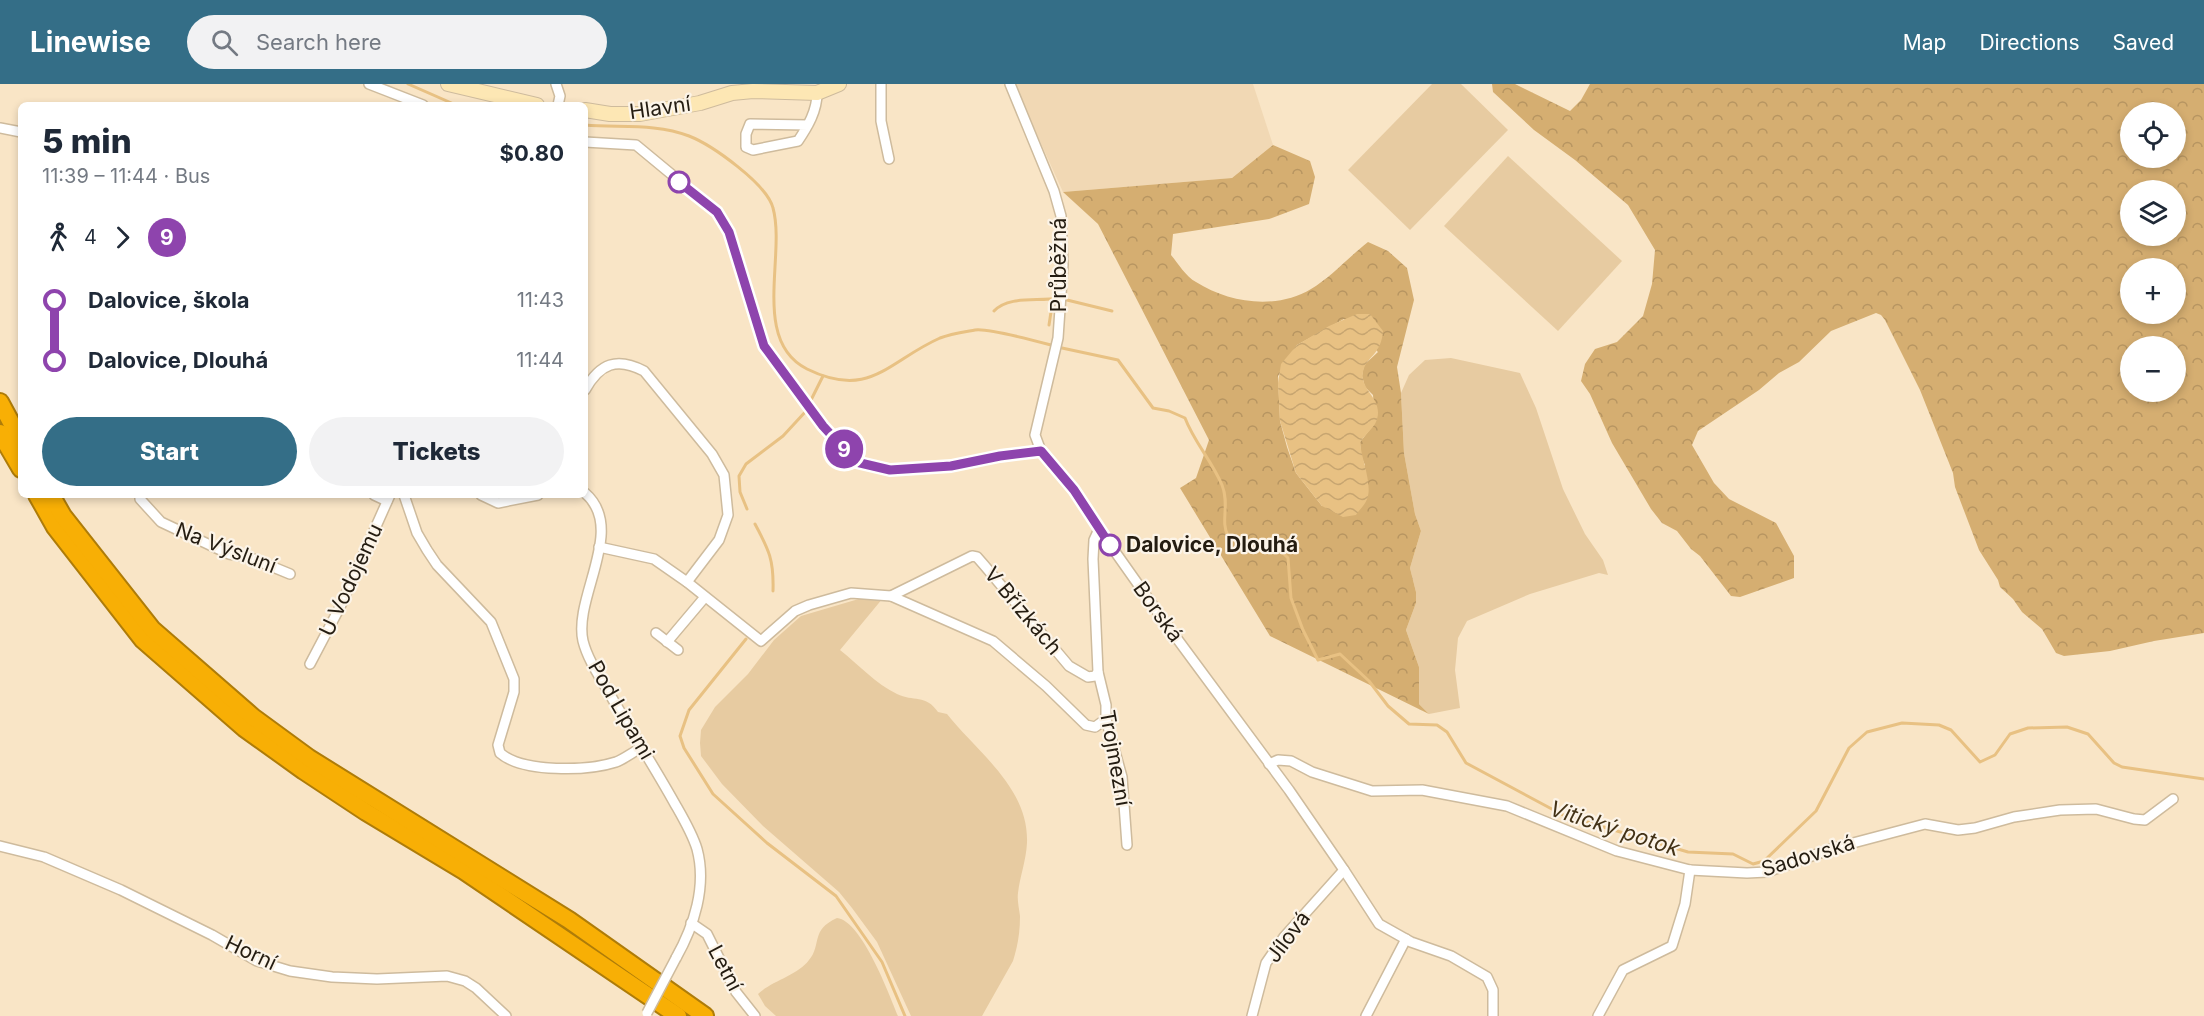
<!DOCTYPE html>
<html lang="en">
<head>
<meta charset="utf-8">
<style>
	:root { --surface:#fff; --page:#f2f2f3; --text:#1f2937; --muted:#747a83; --accent:#346e87 }
	body { margin:0; font-family:Inter,sans-serif; background:var(--page); color:var(--text); height:100vh; display:flex; flex-direction:column; font-size:22px; white-space:nowrap }
	* { box-sizing:border-box; margin:0 }
	p { font-size:20px; color:var(--muted) }
	.icon { flex:none; width:33px; height:33px; fill:none; stroke:currentColor; stroke-width:2; stroke-linecap:round; stroke-linejoin:round }
	.map { position:relative; flex:1; overflow:hidden }
	.side { position:absolute; left:18px; top:18px; width:570px; height:396px; display:flex; flex-direction:column; background:var(--surface); border-radius:9px; box-shadow:0 3px 9px #0003 }
	.side>* { flex:none }
	.badge { padding:0 12px; border-radius:20px; font-size:21px; line-height:39px }
	.tools { position:absolute; left:2120px; top:18px; display:grid; gap:12px }
	.tools a { display:grid; place-items:center; width:66px; height:66px; border-radius:50%; background:var(--surface); box-shadow:0 3px 9px #0003; font-size:30px }
	.map>.badge { position:absolute; translate:-50% -50%; box-shadow:0 0 0 3px #fff }
	.legs { display:flex; align-items:center; gap:9px; height:66px; padding:0 24px; font-size:20px }
	.legs p { margin-inline-start:auto }
	.summary { display:flex; align-items:center; justify-content:space-between; height:102px; padding:0 24px }
	h1 { font-size:33px; font-weight:800; line-height:45px }
	.primary-button { display:flex; gap:12px; margin-top:auto; padding:12px 24px }
	.primary-button a { flex:1; height:69px; border-radius:36px; background:var(--accent); color:#fff; font-size:24px; font-weight:800; line-height:69px; text-align:center }
	.primary-button a+a { background:var(--page); color:var(--text) }
	ul { padding:0 24px; list-style:none }
	li { display:flex; align-items:center; gap:21px; height:60px; font-size:22px }
	li i { display:grid; place-items:center; width:9px; height:100%; margin:0 8px; background:currentColor }
	li i::after { content:''; width:15px; height:15px; margin:-8px; border:4px solid; border-radius:50%; background:var(--surface) }
	li p { margin-inline-start:auto }
	li:first-child i { background:linear-gradient(#0000 50%,currentColor 0) }
	li:last-child i { background:linear-gradient(currentColor 50%,#0000 0) }
	header { display:flex; align-items:center; gap:36px; box-sizing:border-box; height:84px; padding:0 30px; background:var(--accent); color:#fff }
	header strong { font-size:28px }
	nav { display:flex; gap:33px; margin-inline-start:auto; font-size:21px }
	.search { width:420px; height:54px; background:var(--page); display:flex; align-items:center; gap:15px; box-sizing:border-box; padding:0 21px; border-radius:33px; color:var(--muted); font-size:22px }
	.map>svg:first-child { display:block }
	.built { fill:#f1d8b4 }
	.grass { fill:#e7cba1 }
	.forest { fill:url(#forest-crowns); fill-rule:evenodd }
	.water { fill:url(#water-waves) }
	.lines { fill:none; stroke-linecap:round; stroke-linejoin:round }
	.stream { stroke:#e8c183; stroke-width:3 }
	.street-casing { stroke:#cebb9d; stroke-width:12 }
	.secondary-casing { stroke:#cebb9d; stroke-width:16 }
	.highway-casing { stroke:#ae7c09; stroke-width:20 }
	.street { stroke:#fff; stroke-width:9 }
	.secondary { stroke:#fde7b4; stroke-width:14 }
	.highway { stroke:#f8af05; stroke-width:16 }
	.street-bridge-casing { stroke:#cebb9d; stroke-width:12; stroke-linecap:butt }
	.street-bridge { stroke:#fff; stroke-width:9 }
	.line-1-casing { stroke:#fff; stroke-width:14 }
	.line-1 { stroke:#8e44ad; stroke-width:9 }
	.stop-1-dot { fill:#fff; stroke:#8e44ad; stroke-width:3 }
	.labels { text-anchor:middle; stroke-width:4.5; stroke-linejoin:round; paint-order:stroke }
	.street-label { font-size:21px; fill:#241c11; stroke:#fcf4e8 }
	.stop-label { font-size:21px; font-weight:bold; fill:#241c11; stroke:#fcf4e8; text-anchor:start }
	.water-label { font-size:22px; font-style:italic; fill:#433216; stroke:#fcf4e8 }
</style>
</head>
<body>
<header>
<strong>Linewise</strong>
<div class="search"><svg class="icon" aria-label="search" viewBox="0 0 24 24"><circle cx="10" cy="10" r="6"/><path d="M15 15l6 6"/></svg>Search here</div>
<nav><a>Map</a><a>Directions</a><a>Saved</a></nav>
</header>
<div class="map">
<svg width="2204" height="932" viewBox="0 0 2204 932">
	<defs>
		<pattern id="forest-crowns" width="20" height="18" patternUnits="userSpaceOnUse" patternTransform="scale(1.5)"><rect width="20" height="18" fill="#d5ae71"/><path d="M2 6a3 3 0 1 1 6 0M12 15a3 3 0 1 1 6 0" fill="none" stroke="#b79561"/></pattern>
		<pattern id="water-waves" width="16" height="10" patternUnits="userSpaceOnUse" patternTransform="scale(1.5)"><rect width="16" height="10" fill="#e8c183"/><path d="M0 5q4-4 8 0t8 0" fill="none" stroke="#c7a570"/></pattern>
	</defs>
	<rect width="100%" height="100%" fill="#f9e5c6"/>
	<!-- built -->
	<polygon class="built" points="1014,0 1253,0 1273,61 1232,94 1063,108"/>
	<!-- grass -->
	<g class="grass">
		<polygon points="1432,0 1461,0 1508,46 1410,146 1348,86"/>
		<polygon points="1508,72 1622,177 1558,247 1444,142"/>
		<polygon points="1451,274 1520,289 1536,324 1563,405 1585,450 1603,476 1608,491 1599,489 1530,510 1467,537 1458,554 1455,586 1460,624 1429,630 1419,620 1419,583 1406,546 1416,519 1416,508 1410,484 1421,447 1415,430 1404,369 1401,309 1409,291 1425,276"/>
		<path d="M862,514H883L840,566C858,580 876,600 897,610C913,618 926,610 938,628L947,630C978,669 1029,704 1027,759C1026,777 1020,792 1018,809C1017,816 1019,824 1020,832C1020,848 1018,861 1013,877L982,932H911L877,858L852,824L839,808L763,742L722,700L701,672L700,659L701,646L715,623L748,590L774,556L801,532Z"/>
		<path d="M837,834C862,837 889,910 898,932H776L765,922L758,910C773,896 797,892 809,876C822,861 810,846 837,834Z"/>
	</g>
	<!-- forest -->
	<g class="forest">
		<path d="M1492,0H1515L1570,27L1581,16L1590,0H2204V549L2154,557L2110,567L2064,572L2056,569L2042,545L2022,528L2013,515L2000,503L1998,496L1979,466L1955,403L1953,389L1920,306L1885,236L1881,231L1876,229L1831,247L1799,278L1779,289L1759,306L1698,347L1692,361L1714,399L1729,415L1776,439L1794,472V494L1740,513L1731,512L1700,472L1691,465L1677,447L1662,439L1651,425L1612,359L1590,310L1581,297L1585,280L1595,265L1617,258L1643,232L1652,200L1655,166L1628,121L1575,76L1534,46L1493,8ZM2130,28H2175V74H2130ZM2130,106H2175V152H2130ZM2130,184H2175V230H2130ZM2130,262H2175V308H2130Z"/>
		<path d="M1273,61L1310,77L1315,93L1309,120L1269,135L1173,150L1171,171C1178,179 1186,193 1196,198C1229,219 1276,226 1311,205C1330,194 1350,172 1368,158L1388,167L1407,184L1414,216L1397,283L1401,309L1404,369L1415,430L1421,447L1410,484L1416,508V519L1406,546L1419,583V620L1429,630L1270,552L1180,404L1196,394L1209,356L1098,140L1063,108L1232,94ZM1344,235L1378,268L1364,281L1362,292L1365,303L1373,311L1375,339L1360,358L1361,372L1365,381L1322,422L1296,389L1287,363L1280,337L1278,292L1297,261Z"/>
	</g>
	<!-- water -->
	<path class="water" d="M1357,230H1370L1383,247C1381,272 1366,272 1363,288C1359,307 1387,316 1375,340C1371,346 1364,352 1360,358C1361,374 1373,401 1367,415C1365,421 1359,426 1356,431L1343,433L1322,422L1296,389L1280,337L1278,299L1281,280L1297,261L1329,242Z"/>
	<g class="lines">
		<!-- stream -->
		<g class="stream">
			<polyline points="408,0 456,21"/>
			<path d="M585,41C619,44 656,39 689,52C712,61 767,100 773,124C786,171 751,257 807,285C870,316 888,277 940,254C950,250 964,248 975,246C987,244 1036,257 1051,261"/>
			<polyline points="1067,216 1112,227"/>
			<path d="M994,227C1009,211 1039,218 1058,214"/>
			<polyline points="1049,241 1053,215"/>
			<path d="M1062,264L1118,276L1153,324L1169,327L1185,334C1194,358 1212,377 1222,401C1230,421 1220,437 1228,452L1276,462L1288,474L1291,514L1303,546L1318,576L1340,570L1369,597L1388,622L1409,640L1437,641L1447,648L1466,679L1563,731L1688,768L1733,770L1753,780L1764,777L1816,727L1849,664L1867,648L1902,639L1939,641L1951,646L1980,678L1995,671L2010,650L2028,644L2067,643L2088,650L2114,679L2122,683L2204,695"/>
			<polyline points="811,316 823,292"/>
			<polyline points="747,425 740,408 739,392 746,380 783,352 807,326"/>
			<path d="M755,440C769,466 774,476 773,507"/>
			<polyline points="746,555 689,626 680,652 684,664 713,710 767,759 836,812 882,878 905,932"/>
		</g>
		<!-- street casing -->
		<g class="street-casing">
			<g id="street">
				<polyline points="369,0 423,21"/>
				<polyline points="556,0 560,12 558,21"/>
				<polyline points="881,0 881,37 889,75"/>
				<polyline points="1010,0 1054,107 1061,132 1063,181 1058,254 1035,351 1041,367 1074,406 1099,445 1164,537 1289,706 1344,786 1379,840 1411,858 1451,872 1487,893 1493,906 1493,932"/>
				<path d="M808,41L750,40L746,50V63L753,66L798,57C808,42 817,27 817,9"/>
				<polyline points="0,44 21,48"/>
				<polyline points="585,58 636,61 717,128 729,148 764,262 823,342 856,378 890,386 951,382 1000,372 1041,367"/>
				<path d="M585,306C600,279 617,273 644,287L712,370L724,391L728,431L719,456L687,498"/>
				<path d="M585,409C627,445 573,513 583,557C588,577 602,596 612,614C633,650 655,684 675,720C683,734 692,749 697,765C707,802 694,842 676,874"/>
				<polyline points="140,411 140,415 161,438 229,470 251,474 290,490"/>
				<polyline points="374,411 387,417"/>
				<path d="M404,411L417,449L427,466L437,481L491,538L514,595V608L498,661L500,669C523,689 588,687 616,678C624,675 633,668 641,664"/>
				<polyline points="481,411 498,419 538,411"/>
				<polyline points="599,463 654,475 687,498 761,557 795,527 809,521 851,509 891,512 972,472 977,473 984,481 1069,582 1088,593 1095,592 1098,588 1093,475 1094,456 1099,445"/>
				<polyline points="891,512 993,557 1046,602 1086,641 1095,643 1106,635"/>
				<polyline points="656,549 678,566"/>
				<polyline points="667,558 705,513"/>
				<polyline points="310,580 340,523 390,411"/>
				<polyline points="1098,588 1106,621 1106,635 1122,693 1127,761"/>
				<polyline points="1269,680 1278,676 1291,677 1312,688 1372,707 1422,706 1507,722 1617,767 1690,786 1747,789 1767,788 1834,764 1925,740 1958,746 1975,744 2014,733 2060,726 2096,725 2134,735 2145,736 2173,715"/>
				<polyline points="0,762 44,773 121,806 212,851 257,877 290,887 332,893 377,895 447,892 465,897 476,904 506,932"/>
				<polyline points="691,839 707,850 736,908 755,932"/>
				<polyline points="1252,932 1266,879 1284,853 1344,786"/>
				<polyline points="1366,932 1406,855"/>
				<polyline points="1598,932 1623,886 1672,862 1685,820 1690,786"/>
			</g>
		</g>
		<!-- secondary casing -->
		<g class="secondary-casing">
			<g id="secondary">
				<polyline points="448,0 537,21"/>
				<polyline points="585,26 610,30 640,30 700,19 732,9 753,7 817,9 839,0"/>
			</g>
		</g>
		<!-- highway casing -->
		<g class="highway-casing">
			<g id="highway">
				<polyline points="0,318 21,357"/>
				<polyline points="0,349 21,385"/>
				<polyline points="37,411 55,443 143,556 244,644 304,687 366,728 464,787 678,932"/>
				<polyline points="51,411 63,432 152,545 253,633 309,674 569,836 705,932"/>
			</g>
		</g>
		<!-- street -->
		<use href="#street" class="street"/>
		<!-- secondary -->
		<use href="#secondary" class="secondary"/>
		<!-- highway -->
		<use href="#highway" class="highway"/>
		<!-- street-bridge casing -->
		<g class="street-bridge-casing">
			<polyline id="street-bridge" points="647,929 676,874"/>
		</g>
		<!-- street-bridge -->
		<use href="#street-bridge" class="street-bridge"/>
	</g>
	<g class="lines">
		<!-- line-1 casing -->
		<g class="line-1-casing">
			<polyline id="line-1" points="679,98 717,128 729,148 764,262 823,342 856,378 890,386 951,382 1000,372 1041,367 1074,406 1110,461"/>
		</g>
		<!-- line-1 -->
		<use href="#line-1" class="line-1"/>
	</g>
	<!-- markers -->
	<g class="stop-1-dot">
		<circle cx="679" cy="98" r="10"/>
		<circle cx="1110" cy="461" r="10"/>
	</g>
	<g class="labels">
		<!-- street labels -->
		<g class="street-label">
			<text transform="translate(660 24) rotate(-8)" y="7">Hlavní</text>
			<text transform="translate(1059 181) rotate(-90)" y="7">Průběžná</text>
			<text transform="translate(226 464) rotate(21)" y="7">Na Výsluní</text>
			<text transform="translate(351 496) rotate(-65)" y="7">U Vodojemu</text>
			<text transform="translate(1023 527) rotate(50)" y="7">V Břízkách</text>
			<text transform="translate(1158 528) rotate(54)" y="7">Borská</text>
			<text transform="translate(621 626) rotate(60)" y="7">Pod Lipami</text>
			<text transform="translate(1115 674) rotate(80)" y="7">Trojmezní</text>
			<text transform="translate(1808 772) rotate(-17)" y="7">Sadovská</text>
			<text transform="translate(1288 853) rotate(-53)" y="7">Jílová</text>
			<text transform="translate(251 869) rotate(25)" y="7">Horní</text>
			<text transform="translate(725 884) rotate(62)" y="7">Letní</text>
		</g>
		<!-- stop labels -->
		<g class="stop-label">
			<text x="1126" y="468">Dalovice, Dlouhá</text>
		</g>
		<!-- water labels -->
		<g class="water-label">
			<text transform="translate(1615 744) rotate(18)" y="8">Vitický potok</text>
		</g>
	</g>
</svg>
<div class="tools">
<a><svg class="icon" aria-label="locate" viewBox="0 0 24 24"><circle cx="12" cy="12" r="6"/><path d="M12 2v4M12 18v4M2 12h4M18 12h4"/></svg></a>
<a><svg class="icon" aria-label="layers" viewBox="0 0 24 24"><path d="M12 4l9 5-9 5-9-5zM3 14l9 5 9-5"/></svg></a>
<a>+</a>
<a>−</a>
</div>
<b class="badge" style="left:844px;top:365px;background:#8e44ad;color:#fff">9</b>
<section class="side">
<div class="summary"><div><h1>5 min</h1><p>11:39 – 11:44 · Bus</p></div><b>$0.80</b></div>
<div class="legs"><svg class="icon" aria-label="walk" viewBox="0 0 24 24"><circle cx="13" cy="4" r="2"/><path d="M13 8l-2 6 4 7M11 14l-3 7M7 12l3-4h3l4 4"/></svg>4<svg class="icon" aria-label="forward" viewBox="0 0 24 24"><path d="M9 5l7 7-7 7"/></svg><b class="badge" style="background:#8e44ad;color:#fff">9</b></div>
<ul>
<li><i style="color:#8e44ad"></i><b>Dalovice, škola</b><p>11:43</p></li>
<li><i style="color:#8e44ad"></i><b>Dalovice, Dlouhá</b><p>11:44</p></li>
</ul>
<div class="primary-button"><a>Start</a><a>Tickets</a></div>
</section>
</div>
</body>
</html>
